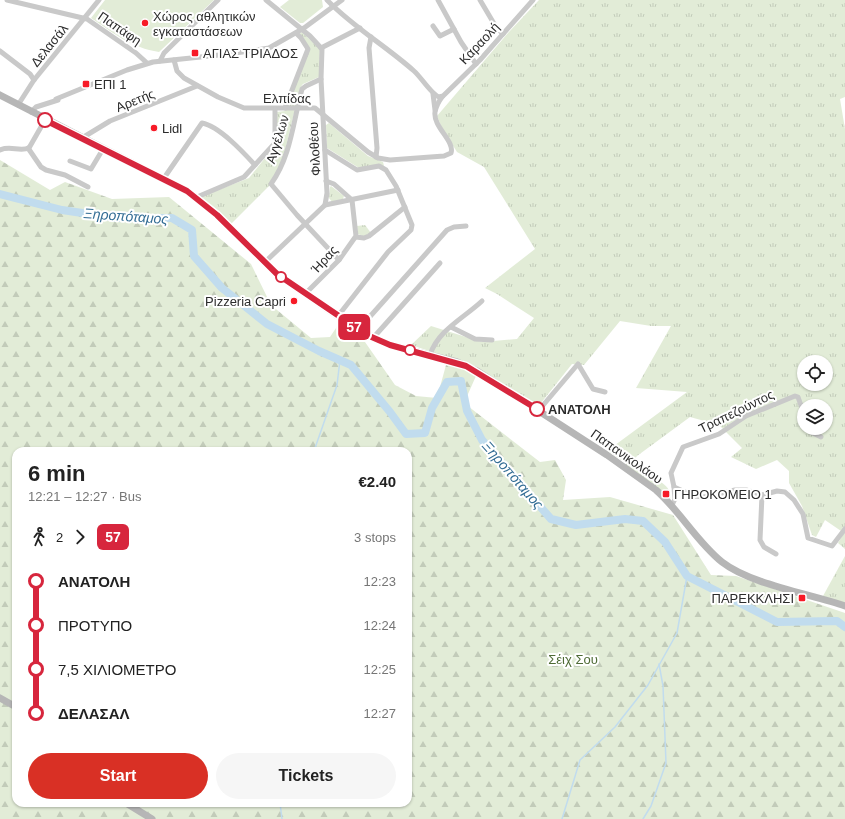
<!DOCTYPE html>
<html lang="en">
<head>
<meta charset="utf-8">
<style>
	:root { --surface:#fff; --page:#f6f6f6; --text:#222; --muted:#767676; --accent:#d93025 }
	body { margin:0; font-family:Arial,sans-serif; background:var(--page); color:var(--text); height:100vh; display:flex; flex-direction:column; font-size:15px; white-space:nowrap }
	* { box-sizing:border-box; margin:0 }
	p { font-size:13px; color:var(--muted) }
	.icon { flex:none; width:22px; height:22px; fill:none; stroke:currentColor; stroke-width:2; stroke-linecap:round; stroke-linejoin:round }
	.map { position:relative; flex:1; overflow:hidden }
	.side { position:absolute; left:12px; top:447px; width:400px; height:360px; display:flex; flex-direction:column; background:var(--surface); border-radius:12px; box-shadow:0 1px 3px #0004 }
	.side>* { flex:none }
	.badge { padding:0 8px; border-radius:6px; font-size:14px; line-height:26px }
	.buttons { position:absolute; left:797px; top:355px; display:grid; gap:8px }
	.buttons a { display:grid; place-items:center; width:36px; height:36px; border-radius:50%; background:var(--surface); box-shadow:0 1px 3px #0004; font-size:20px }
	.map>.badge { position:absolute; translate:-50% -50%; box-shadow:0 0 0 2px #fff }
	.legs { display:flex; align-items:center; gap:6px; height:44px; padding:0 16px; font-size:13px }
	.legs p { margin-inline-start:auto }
	.head { display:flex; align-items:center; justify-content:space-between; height:68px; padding:0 16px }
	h1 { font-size:22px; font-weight:700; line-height:30px }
	.cta { display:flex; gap:8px; margin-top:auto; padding:8px 16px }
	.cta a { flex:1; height:46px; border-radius:24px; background:var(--accent); color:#fff; font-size:16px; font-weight:700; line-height:46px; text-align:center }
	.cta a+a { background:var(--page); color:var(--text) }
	ul { padding:0 16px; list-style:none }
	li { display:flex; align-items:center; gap:14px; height:44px; font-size:15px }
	li i { display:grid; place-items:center; width:6px; height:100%; margin:0 5px; background:currentColor }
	li i::after { content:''; width:10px; height:10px; margin:-5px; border:3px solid; border-radius:50%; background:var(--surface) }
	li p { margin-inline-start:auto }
	li:first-child i { background:linear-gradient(#0000 50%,currentColor 0) }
	li:last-child i { background:linear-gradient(currentColor 50%,#0000 0) }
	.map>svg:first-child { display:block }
	.grass { fill:url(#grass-tufts); fill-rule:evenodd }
	.forest { fill:url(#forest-firs); fill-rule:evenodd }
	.park { fill:#e2ecd7 }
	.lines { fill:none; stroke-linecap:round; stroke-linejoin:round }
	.stream { stroke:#c1dcee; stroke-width:1.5 }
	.river { stroke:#c1dcee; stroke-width:8 }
	.street { stroke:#c9c9c9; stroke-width:5 }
	.secondary { stroke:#b6b6b6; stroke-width:7 }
	.line-1-casing { stroke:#fff; stroke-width:9 }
	.line-1 { stroke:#d7263d; stroke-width:6 }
	.poi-dot { fill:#f71a27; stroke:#fff; stroke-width:1.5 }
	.stop-1-dot { fill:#fff; stroke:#d7263d; stroke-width:2 }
	.labels { text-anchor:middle; stroke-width:4; stroke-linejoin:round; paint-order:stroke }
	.poi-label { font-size:13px; fill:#2c2c2c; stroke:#fff; text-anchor:start }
	.street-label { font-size:13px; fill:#2c2c2c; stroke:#fff }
	.stop-label { font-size:13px; font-weight:bold; fill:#2c2c2c; stroke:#fff; text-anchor:start }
	.park-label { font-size:13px; fill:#4e6b35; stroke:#fff }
	.water-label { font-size:14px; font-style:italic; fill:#336d95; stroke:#fff }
</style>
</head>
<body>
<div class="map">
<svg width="845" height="819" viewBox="0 0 845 819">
	<defs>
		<pattern id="grass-tufts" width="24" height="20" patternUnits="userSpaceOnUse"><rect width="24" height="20" fill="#e2ecd7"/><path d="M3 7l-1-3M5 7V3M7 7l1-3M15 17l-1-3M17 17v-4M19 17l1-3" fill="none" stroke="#c2cbb9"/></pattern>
		<pattern id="forest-firs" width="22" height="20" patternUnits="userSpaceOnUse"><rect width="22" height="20" fill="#e2ecd7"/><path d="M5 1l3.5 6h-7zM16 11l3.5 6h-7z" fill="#c2cbb9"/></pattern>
	</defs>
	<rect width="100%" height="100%" fill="#fff"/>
	<!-- grass -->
	<g class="grass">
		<path d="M539,0H845V97L840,99L845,129V549L838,543L844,533L825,520L816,537L812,535L802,506L789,483V471L777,460L756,469L731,457L742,448L719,425L690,417L637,456L634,460L636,464L633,467L648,479L650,476C660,481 673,487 670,500L625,466L626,463L607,451L687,392L636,388L671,326H651L620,321L584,365L572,364L537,408L475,366L411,345L431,326L482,342L517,339L534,318L497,294L485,288L535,249L484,167L457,152L442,128L437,116L508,33ZM804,362H826V384H804ZM804,406H826V428H804Z"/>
		<polygon points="302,32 320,49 319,77 303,84 300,88 284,155 271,184 230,225 200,197 249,178 277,143 276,112 285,111 309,51 299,34"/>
		<polygon points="329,123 368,156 383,162 384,166 379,165 359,168 327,148 326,125"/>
		<polygon points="331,186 344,196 343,199 332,202 329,198 330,187"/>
		<polygon points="365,225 371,233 365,237 358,234 357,226"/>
		<polygon points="845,556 845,603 823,596"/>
	</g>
	<!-- forest -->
	<path class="forest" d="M0,160L50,190L65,182L112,199L169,197L251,264L271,305L311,338L330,337L338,325L365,342L395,385L416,396L437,398L446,365L461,368L476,376L464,403L540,462L555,460L566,480L563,500L610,497L673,515L711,575L736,576L845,613V819H0ZM16,451H408V803H16Z"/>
	<!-- park -->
	<g class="park">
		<path d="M105,0H214L159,52C132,48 113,33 91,18Z"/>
		<polygon points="289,0 322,0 323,7 303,23 300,23 280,7"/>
	</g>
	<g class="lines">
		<!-- stream -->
		<g class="stream">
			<polyline points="314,451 337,385 340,360"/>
			<polyline points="280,803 282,819"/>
			<polyline points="562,819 580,760 615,727 648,685 677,633 687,576"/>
			<polyline points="643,819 651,806 666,763 663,686 659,664"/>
		</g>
		<!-- river -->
		<polyline class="river" points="0,194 62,210 116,218 172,218 192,230 194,256 222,288 267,324 319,351 351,365 390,412 406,434 425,433 432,408 447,382 461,381 467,411 482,440 551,519 576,525 625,519 643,521 665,542 687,576 777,622 837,621 845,627"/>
		<!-- street -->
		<g class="street">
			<polyline points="7,0 87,19 136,53 147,63"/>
			<path d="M327,0C353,27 386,46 414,71C421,77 432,95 439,97L443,96L480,60L533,0"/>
			<polyline points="438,0 461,42 476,64"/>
			<polyline points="480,0 496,27 503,34"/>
			<polyline points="433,26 440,36 454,29"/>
			<polyline points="371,37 369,48 377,148 376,157"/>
			<polyline points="321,48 360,28"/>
			<polyline points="0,51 30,74 34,80"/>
			<path d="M174,60L177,71L184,78L218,97L244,108H315L368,152L378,158L390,160L444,156L451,153C455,141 433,127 435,112C436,107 439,101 442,97"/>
			<polyline points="160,61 164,53 218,0"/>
			<path d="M321,79L306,86L302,89C293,122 291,156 271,184L297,215L339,260"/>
			<polyline points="433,94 435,110"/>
			<polyline points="56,99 127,70 153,62 229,54 269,48 304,28 342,0"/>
			<polyline points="18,105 34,80 99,0"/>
			<polyline points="285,108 308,49 301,38 296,33"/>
			<polyline points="31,112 36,107 58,100"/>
			<polyline points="82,138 110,121 197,86"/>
			<polyline points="28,148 41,167 46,170 65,175 88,187"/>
			<path d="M0,150C10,145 19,152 29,148L45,120"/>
			<polyline points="325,150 357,170 379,166 386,170 396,186 412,225 411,230 388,252 338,316"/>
			<polyline points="70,161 91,169 103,149"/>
			<path d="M164,178L202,123C219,126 243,152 255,165"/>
			<polyline points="197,197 244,177 275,143 275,109"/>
			<polyline points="325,205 398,190"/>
			<polyline points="356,237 364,238 369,236 405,207"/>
			<polyline points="264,263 325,205 327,193 321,79 322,49 310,36 266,0"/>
			<polyline points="305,294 339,260 356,236 352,200 334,184 326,181"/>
			<polyline points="451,327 475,339 492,340"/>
			<polyline points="358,330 447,230 454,227 466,226"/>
			<polyline points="373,338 440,263"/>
			<path d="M430,355C438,330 464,318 482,301"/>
			<polyline points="539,410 578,364 593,389 605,392"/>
			<polyline points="809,428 811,432 821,437"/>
			<polyline points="674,487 671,473 683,447 719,434 746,416 795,396 798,397 804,414"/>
			<polyline points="762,495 760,540 764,547 776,554"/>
			<polyline points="672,505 675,499 674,487 694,496 704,497 735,490 747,490 762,495 777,491 785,492 794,500 803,514 808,538 832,546 845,529"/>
		</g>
		<!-- secondary -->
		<g class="secondary">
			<path d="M0,95L187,191L217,215L277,274L358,330L390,345L457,362L477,371L607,455L656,490C680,511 697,542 722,562C750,584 810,594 845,606"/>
			<polyline points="0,698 16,707"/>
			<polyline points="126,803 152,819"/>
		</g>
	</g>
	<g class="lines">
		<!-- line-1 casing -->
		<g class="line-1-casing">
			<polyline id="line-1" points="45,120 187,191 217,215 277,274 367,335 390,345 466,366 537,409"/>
		</g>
		<!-- line-1 -->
		<use href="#line-1" class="line-1"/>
	</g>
	<!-- markers -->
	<g class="poi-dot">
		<circle cx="145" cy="23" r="4"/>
		<rect x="191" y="49" width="8" height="8" rx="2"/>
		<rect x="82" y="80" width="8" height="8" rx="2"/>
		<circle cx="154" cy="128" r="4"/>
		<circle cx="294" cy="301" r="4"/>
		<rect x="662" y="490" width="8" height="8" rx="2"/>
		<rect x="798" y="594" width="8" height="8" rx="2"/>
	</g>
	<g class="stop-1-dot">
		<circle cx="45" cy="120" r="7"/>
		<circle cx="281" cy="277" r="5"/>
		<circle cx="410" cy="350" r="5"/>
		<circle cx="537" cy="409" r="7"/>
	</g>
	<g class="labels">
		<!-- poi labels -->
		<g class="poi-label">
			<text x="153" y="21">Χώρος αθλητικών<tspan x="153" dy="15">εγκαταστάσεων</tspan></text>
			<text x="203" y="58">ΑΓΙΑΣ ΤΡΙΑΔΟΣ</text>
			<text x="94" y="89">ΕΠΙ 1</text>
			<text x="162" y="133">Lidl</text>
			<text x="286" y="306" text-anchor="end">Pizzeria Capri</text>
			<text x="674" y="499">ΓΗΡΟΚΟΜΕΙΟ 1</text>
			<text x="794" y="603" text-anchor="end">ΠΑΡΕΚΚΛΗΣΙ</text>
		</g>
		<!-- street labels -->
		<g class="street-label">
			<text transform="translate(120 28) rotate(34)" y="5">Παπάφη</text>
			<text transform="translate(479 43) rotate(-47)" y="5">Καραολή</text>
			<text transform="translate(49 45) rotate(-51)" y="5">Δελασάλ</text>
			<text x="287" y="103">Ελπίδας</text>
			<text transform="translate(135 100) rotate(-22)" y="5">Αρετής</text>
			<text transform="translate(277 139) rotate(-73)" y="5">Αγγέλων</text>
			<text transform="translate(314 149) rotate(-93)" y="5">Φιλοθέου</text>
			<text transform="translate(324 259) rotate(-47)" y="5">Ήρας</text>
			<text transform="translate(736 411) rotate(-26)" y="5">Τραπεζούντος</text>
			<text transform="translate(627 456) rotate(35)" y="5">Παπανικολάου</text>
		</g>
		<!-- stop labels -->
		<g class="stop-label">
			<text x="548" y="414">ΑΝΑΤΟΛΗ</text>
		</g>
		<!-- park labels -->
		<g class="park-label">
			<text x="573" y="664">Σέιχ Σου</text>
		</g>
		<!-- water labels -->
		<g class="water-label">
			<text transform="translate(126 216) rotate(4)" y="5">Ξηροπόταμος</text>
			<text transform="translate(513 475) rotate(49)" y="5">Ξηροπόταμος</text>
		</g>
	</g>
</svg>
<div class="buttons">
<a><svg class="icon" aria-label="locate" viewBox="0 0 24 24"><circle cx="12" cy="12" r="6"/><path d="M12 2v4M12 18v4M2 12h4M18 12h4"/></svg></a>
<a><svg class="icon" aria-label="layers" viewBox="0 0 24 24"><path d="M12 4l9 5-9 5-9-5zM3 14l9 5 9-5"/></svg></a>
</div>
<b class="badge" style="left:354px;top:327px;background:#d7263d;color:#fff">57</b>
<section class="side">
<div class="head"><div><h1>6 min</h1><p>12:21 – 12:27 · Bus</p></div><b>€2.40</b></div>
<div class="legs"><svg class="icon" aria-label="walk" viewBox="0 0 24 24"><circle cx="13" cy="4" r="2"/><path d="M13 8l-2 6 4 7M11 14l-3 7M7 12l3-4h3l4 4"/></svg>2<svg class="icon" aria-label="forward" viewBox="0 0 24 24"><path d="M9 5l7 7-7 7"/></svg><b class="badge" style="background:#d7263d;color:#fff">57</b><p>3 stops</p></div>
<ul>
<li><i style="color:#d7263d"></i><b>ΑΝΑΤΟΛΗ</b><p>12:23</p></li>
<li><i style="color:#d7263d"></i><span>ΠΡΟΤΥΠΟ</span><p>12:24</p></li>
<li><i style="color:#d7263d"></i><span>7,5 ΧΙΛΙΟΜΕΤΡΟ</span><p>12:25</p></li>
<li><i style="color:#d7263d"></i><b>ΔΕΛΑΣΑΛ</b><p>12:27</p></li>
</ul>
<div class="cta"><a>Start</a><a>Tickets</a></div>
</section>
</div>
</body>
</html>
